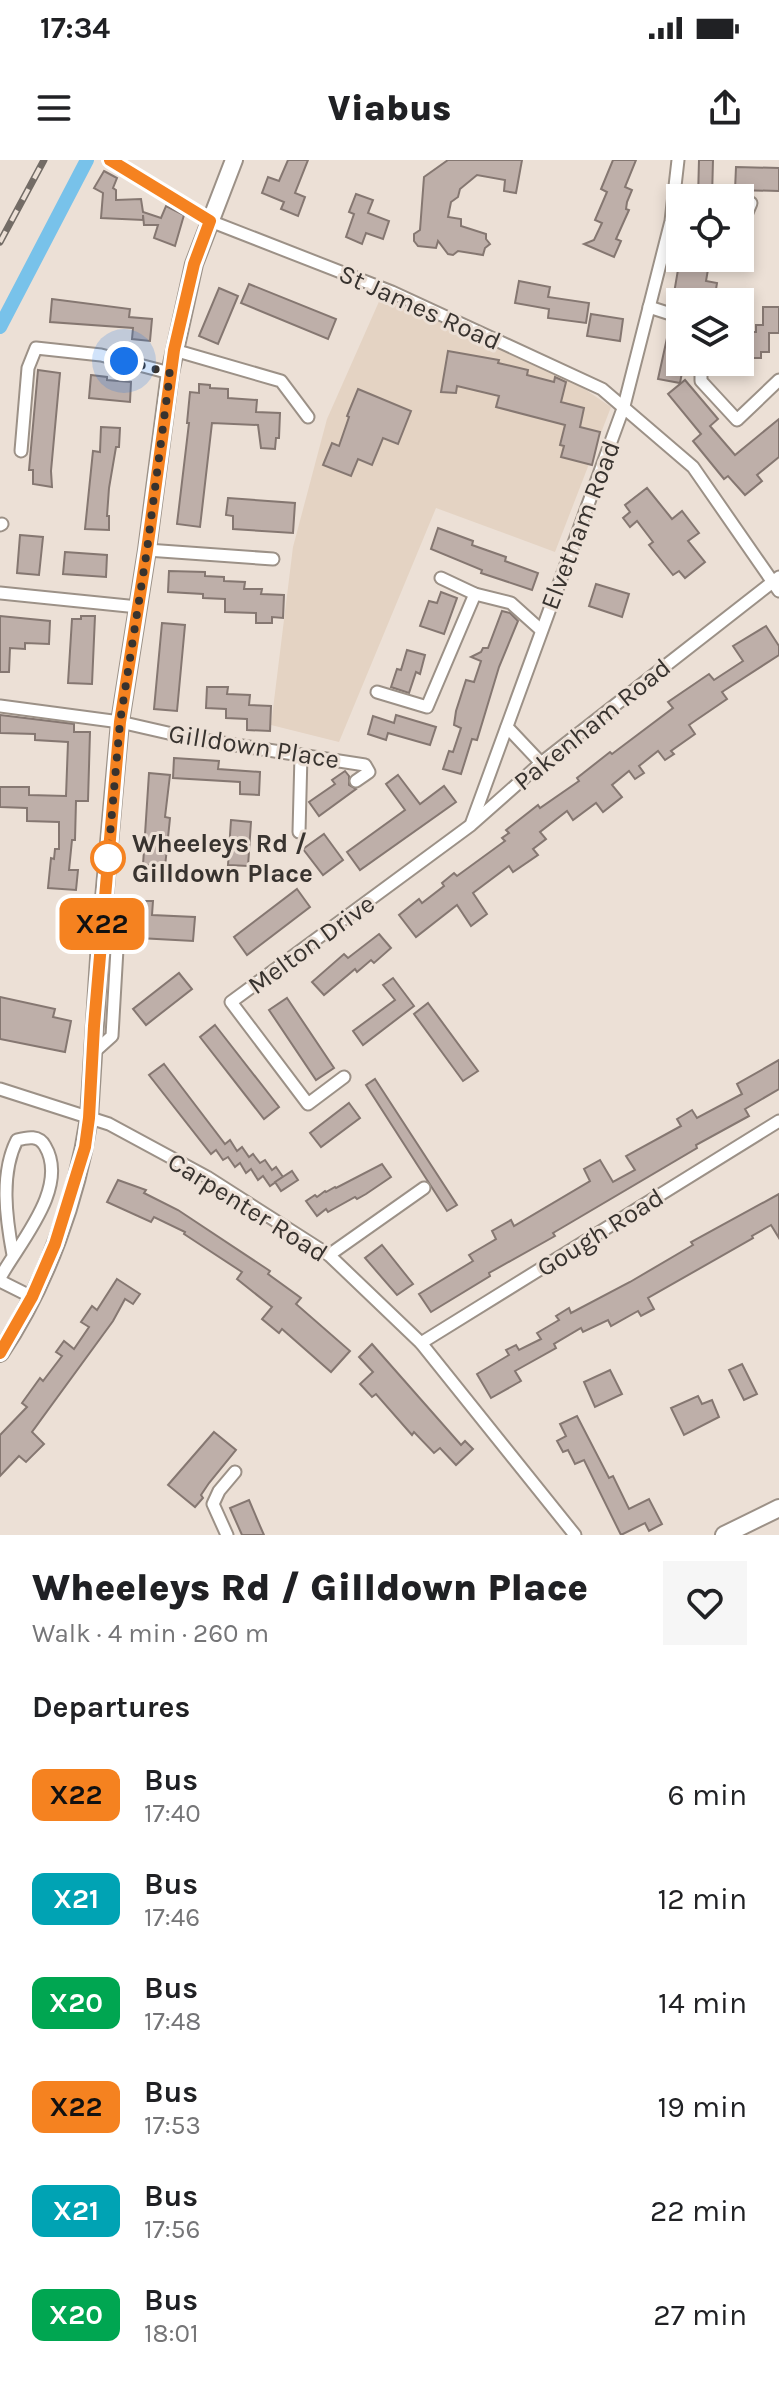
<!DOCTYPE html>
<html lang="en">
<head>
<meta charset="utf-8">
<style>
	:root { --surface:#fff; --page:#f6f6f6; --text:#202124; --muted:#757577 }
	body { margin:0; font-family:Karla,sans-serif; background:var(--page); color:var(--text); height:100vh; display:flex; flex-direction:column; font-size:30px; white-space:nowrap }
	* { box-sizing:border-box; margin:0 }
	p { font-size:26px; color:var(--muted) }
	.icon { flex:none; width:44px; height:44px; fill:none; stroke:currentColor; stroke-width:2; stroke-linecap:round; stroke-linejoin:round }
	.map { position:relative; height:1375px; overflow:hidden }
	.sheet { display:flex; flex-direction:column; background:var(--surface); flex:1 }
	.sheet>* { flex:none }
	.badge { padding:0 16px; border-radius:12px; font-size:28px; line-height:52px }
	.buttons { position:absolute; left:666px; top:24px; display:grid; gap:16px }
	.buttons a { display:grid; place-items:center; width:88px; height:88px; border-radius:0px; background:var(--surface); box-shadow:0 4px 12px #0003; font-size:40px }
	.you { position:absolute; width:40px; height:40px; margin:-20px; border:6px solid #fff; border-radius:50%; background:#1a73e8; box-shadow:0 0 0 12px #1a73e833 }
	.map>.badge { position:absolute; translate:-50% -50%; box-shadow:0 0 0 4px #fff }
	h2 { padding:0 32px; font-size:30px; line-height:72px }
	.round { display:grid; place-items:center; flex:none; width:84px; height:84px; border-radius:0px; background:var(--page) }
	.headline { display:flex; align-items:center; justify-content:space-between; height:136px; padding:0 32px }
	h1 { font-size:38px; font-weight:800; line-height:60px }
	ul { padding:0; list-style:none }
	li { display:flex; align-items:center; gap:24px; height:104px; padding:0 32px }
	li div { flex:1 }
	li b { display:block; font-size:30px }
	li em { font-style:normal }
	li .badge { min-width:88px; font-weight:700; text-align:center }
	.status { display:flex; justify-content:space-between; align-items:center; height:56px; padding:0 40px; background:var(--surface); direction:ltr }
	.status svg { height:22px; fill:currentColor }
	header { display:flex; justify-content:space-between; align-items:center; height:104px; padding:0 32px; background:var(--surface); font-size:36px; font-weight:800 }
	.map>svg:first-child { display:block }
	.built { fill:#e4d3c3 }
	.lines { fill:none; stroke-linecap:round; stroke-linejoin:round }
	.canal { stroke:#78c2ea; stroke-width:14 }
	.building { fill:#beafa9; stroke:#857771; stroke-width:2 }
	.street-casing { stroke:#9c9187; stroke-width:15 }
	.secondary-casing { stroke:#9c9187; stroke-width:20 }
	.street { stroke:#fff; stroke-width:11 }
	.secondary { stroke:#fff; stroke-width:16 }
	.rail-casing { stroke:#736c66; stroke-width:7 }
	.rail { stroke:#ece0d6; stroke-width:4; stroke-dasharray:12; stroke-linecap:butt }
	.line-casing { stroke:#fff; stroke-width:18 }
	.line { stroke:#f58220; stroke-width:12 }
	.walk { stroke:#38332f; stroke-width:8; stroke-dasharray:0 14.4 }
	.stop-dot { fill:#fff; stroke:#f58220; stroke-width:4 }
	.labels { text-anchor:middle; stroke-width:6; stroke-linejoin:round; paint-order:stroke }
	.street-label { font-size:26px; fill:#38332f; stroke:#ece0d6 }
	.stop-label { font-size:26px; font-weight:bold; fill:#38332f; stroke:#ece0d6; text-anchor:start }
</style>
</head>
<body>
<div class="status"><b>17:34</b><svg viewBox="0 0 49 12"><path d="M0 12V9h3v3zM5 12V6h3v6zM10 12V3h3v9zM15 12V0h3v12zM26 1h20v11H26zM47 4h2v5h-2z"/></svg></div>
<header><svg class="icon" aria-label="menu" viewBox="0 0 24 24"><path d="M4 6h16M4 12h16M4 18h16"/></svg>Viabus<svg class="icon" aria-label="share" viewBox="0 0 24 24"><path d="M12 15V3M7 8l5-5 5 5M5 13v7h14v-7"/></svg></header>
<div class="map">
<svg width="779" height="1375" viewBox="0 0 779 1375">
	<rect width="100%" height="100%" fill="#ece0d6"/>
	<!-- built -->
	<polygon class="built" points="381,137 567,217 611,247 555,392 436,348 339,582 271,565 293,387 327,259"/>
	<g class="lines">
		<!-- canal -->
		<polyline class="canal" points="0,167 87,0"/>
	</g>
	<!-- building -->
	<g class="building">
		<polygon points="288,0 308,0 295,33 305,37 298,56 281,49 284,42 262,33 268,17 279,21"/>
		<polygon points="448,0 522,0 516,33 504,31 505,20 477,15 460,29 458,37 451,42 448,57 461,59 461,66 486,74 486,79 490,84 485,88 483,95 458,91 453,95 448,94 438,81 436,88 418,86 414,81 414,74 420,70 424,17"/>
		<polygon points="613,0 636,0 625,27 632,30 627,42 626,49 629,50 616,79 621,81 614,97 584,84 594,80 602,63 595,60 607,32 601,29"/>
		<polygon points="699,0 713,0 712,38 698,38"/>
		<polygon points="736,7 779,8 779,31 735,30"/>
		<polygon points="104,11 117,18 113,28 116,30 116,40 141,39 143,52 161,58 166,46 184,55 175,86 154,78 158,65 144,65 143,55 143,60 101,58 103,33 94,28"/>
		<polygon points="356,34 373,40 368,53 389,61 383,79 366,73 362,84 346,77 354,54 349,52"/>
		<polygon points="680,98 710,98 706,121 717,123 714,142 673,139"/>
		<polygon points="519,121 550,127 548,137 589,143 586,163 548,158 549,149 515,143"/>
		<polygon points="249,124 336,159 328,179 241,143"/>
		<polygon points="219,128 238,136 218,184 199,176"/>
		<polygon points="52,139 130,149 129,157 152,159 150,181 132,179 133,168 50,162"/>
		<polygon points="763,147 779,147 779,173 769,173 769,192 761,192 761,198 740,198 741,172 756,172 756,165 763,165"/>
		<polygon points="591,154 623,159 620,181 587,176"/>
		<polygon points="669,169 680,172 680,202 684,202 680,223 658,219"/>
		<polygon points="448,191 499,200 498,203 528,210 527,215 554,222 555,217 566,222 561,242 584,248 580,267 600,272 592,305 561,297 564,286 560,285 565,265 496,247 499,236 457,226 456,233 441,232"/>
		<polygon points="38,210 60,213 51,311 52,327 33,324 33,310 29,310"/>
		<polygon points="91,215 107,217 107,220 131,222 130,242 89,238"/>
		<polygon points="685,220 718,259 710,266 735,295 779,259 779,297 757,315 762,321 745,335 728,316 724,319 693,281 701,274 668,234"/>
		<polygon points="199,224 210,225 210,228 228,229 228,238 257,240 256,252 280,253 279,278 276,278 275,289 261,288 258,265 212,263 200,367 177,364 189,263 187,263 190,232 199,233"/>
		<polygon points="358,229 411,251 398,284 383,278 372,305 358,299 351,316 323,305 332,283 339,286 349,257 347,256"/>
		<polygon points="101,267 120,268 119,287 116,287 109,328 107,356 109,356 109,370 85,369 93,291 100,292"/>
		<polygon points="647,328 672,359 682,351 699,373 688,381 705,402 685,418 679,411 673,415 649,385 653,382 637,361 630,367 623,358 630,352 625,345"/>
		<polygon points="228,338 295,343 293,373 233,369 233,356 226,355"/>
		<polygon points="438,368 473,381 472,385 506,397 505,401 538,413 532,430 481,413 482,410 431,389"/>
		<polygon points="20,375 43,377 39,415 17,413"/>
		<polygon points="65,392 107,395 106,417 63,414"/>
		<polygon points="169,411 205,412 205,416 224,417 224,421 245,422 244,429 262,429 261,434 284,435 283,458 272,457 272,463 256,463 256,453 225,452 225,439 203,438 203,434 168,432"/>
		<polygon points="596,424 629,434 622,457 589,446"/>
		<polygon points="441,432 457,438 444,474 420,466 429,441 437,443"/>
		<polygon points="502,451 510,453 518,461 499,507 477,580 472,579 461,614 443,609 449,591 453,592 461,568 454,565 456,551 466,520 474,522 481,501 471,497 481,492 483,488 488,488"/>
		<polygon points="0,456 50,461 49,484 25,483 25,489 10,488 9,512 0,512"/>
		<polygon points="81,456 95,456 92,524 68,523 72,459 81,459"/>
		<polygon points="162,463 185,465 177,551 154,549"/>
		<polygon points="766,466 779,486 779,495 722,532 727,539 689,565 695,574 671,591 674,594 665,600 658,591 639,606 644,613 635,619 629,611 612,625 622,637 603,652 596,643 573,660 567,651 540,672 546,679 533,689 538,695 513,712 509,706 473,733 487,754 471,766 457,745 416,777 399,755 419,739 422,743 444,726 442,723 454,713 457,716 505,681 502,678 509,673 506,670 538,645 540,648 579,621 577,618 610,592 612,594 673,548 668,542 709,514 714,520 743,501 733,486"/>
		<polygon points="407,490 425,495 420,514 416,512 409,533 391,527 397,509 401,510"/>
		<polygon points="207,527 228,527 227,534 250,535 249,545 271,546 270,571 247,570 247,559 226,558 226,549 206,548"/>
		<polygon points="0,555 74,564 74,572 90,572 88,641 76,641 75,680 72,680 69,710 78,710 76,730 48,728 51,698 54,699 55,689 59,689 59,662 27,661 27,648 0,647 0,627 29,627 29,635 66,636 68,582 35,580 35,574 0,573"/>
		<polygon points="396,555 436,567 430,585 388,573 386,580 368,574 373,556 394,563"/>
		<polygon points="174,598 219,601 218,609 260,612 259,635 240,634 240,622 173,618"/>
		<polygon points="345,611 349,616 349,625 356,629 319,656 309,642 335,624 332,620"/>
		<polygon points="149,613 170,615 165,657 170,658 165,707 143,705"/>
		<polygon points="398,615 420,644 444,626 456,642 360,710 347,692 405,650 386,624"/>
		<polygon points="231,660 251,662 248,706 228,705"/>
		<polygon points="324,674 343,700 323,715 303,689"/>
		<polygon points="297,729 310,747 247,795 234,777"/>
		<polygon points="142,741 153,741 152,755 195,757 193,781 139,778"/>
		<polygon points="379,774 391,788 374,803 371,800 357,812 355,809 324,835 312,822 344,794 348,798"/>
		<polygon points="179,813 192,829 146,865 133,849"/>
		<polygon points="393,818 414,846 363,885 353,871 395,840 383,825"/>
		<polygon points="0,837 55,849 53,857 71,861 65,892 0,879"/>
		<polygon points="287,838 334,908 316,920 269,850"/>
		<polygon points="428,843 478,911 463,921 414,854"/>
		<polygon points="215,865 279,947 264,959 200,877"/>
		<polygon points="779,900 779,929 745,949 749,956 696,985 697,988 553,1073 555,1076 489,1113 490,1116 431,1152 419,1134 473,1101 469,1095 496,1079 492,1071 511,1060 514,1066 590,1021 584,1009 600,1000 613,1022 635,1010 626,996 681,966 677,959 692,950 697,958 742,934 737,924"/>
		<polygon points="164,904 225,984 230,980 237,991 242,987 249,997 253,994 260,1003 265,1000 272,1010 276,1007 283,1017 270,1026 263,1016 258,1020 251,1009 246,1013 240,1003 235,1007 228,997 223,1000 216,990 211,994 149,915"/>
		<polygon points="375,919 457,1045 447,1051 366,925"/>
		<polygon points="349,943 360,958 321,987 310,973"/>
		<polygon points="382,1004 391,1017 366,1034 357,1039 355,1037 328,1052 326,1049 317,1056 306,1041 315,1035 317,1037 325,1031 326,1032 335,1027 336,1028"/>
		<polygon points="292,1011 298,1020 281,1031 275,1022"/>
		<polygon points="118,1020 146,1030 144,1033 178,1050 270,1111 268,1114 301,1138 296,1144 350,1191 331,1212 282,1169 279,1173 262,1159 272,1147 237,1119 242,1112 184,1074 185,1072 154,1057 151,1062 107,1042"/>
		<polygon points="779,1034 779,1078 771,1065 752,1076 753,1078 648,1138 654,1149 641,1156 638,1151 611,1166 608,1160 583,1172 581,1168 554,1184 556,1188 515,1211 521,1221 491,1238 477,1214 509,1195 506,1190 516,1185 519,1190 541,1179 537,1173 559,1160 556,1156 569,1148 571,1153 630,1122 693,1085 691,1082"/>
		<polygon points="382,1085 413,1124 397,1135 365,1098"/>
		<polygon points="117,1119 140,1134 133,1144 125,1139 113,1161 32,1272 44,1284 26,1302 19,1296 0,1316 0,1275 27,1247 22,1243 40,1218 43,1221 62,1196 56,1192 64,1181 74,1189 89,1167 81,1162 92,1146 97,1150"/>
		<polygon points="372,1184 461,1285 465,1281 473,1289 456,1305 440,1288 434,1293 414,1272 412,1275 376,1234 372,1237 360,1224 373,1212 359,1197"/>
		<polygon points="742,1204 757,1234 744,1240 729,1210"/>
		<polygon points="610,1210 622,1234 595,1247 584,1222"/>
		<polygon points="698,1236 702,1244 712,1240 719,1257 684,1275 671,1248"/>
		<polygon points="577,1256 609,1318 613,1316 629,1349 649,1339 662,1364 649,1371 645,1363 621,1375 584,1300 575,1304 568,1290 563,1292 557,1281 566,1276 560,1264"/>
		<polygon points="214,1272 236,1290 209,1323 201,1335 203,1338 195,1347 168,1325"/>
		<polygon points="249,1340 260,1366 264,1375 242,1375 230,1348"/>
	</g>
	<g class="lines">
		<!-- street casing -->
		<g class="street-casing">
			<g id="street">
				<polyline points="110,0 210,61 392,132 602,229 693,307 779,431"/>
				<polyline points="740,69 751,43"/>
				<polyline points="649,147 680,157"/>
				<polyline points="174,190 281,221 308,257"/>
				<polyline points="701,202 701,221 737,260 779,220"/>
				<polyline points="21,291 28,208 36,188 101,195 170,213"/>
				<polyline points="0,365 2,364"/>
				<polyline points="147,390 273,399"/>
				<polyline points="441,418 475,434 511,443 541,470"/>
				<polyline points="0,433 138,447"/>
				<polyline points="377,532 427,547 475,434"/>
				<polyline points="0,546 120,562 190,578 365,605 369,612 356,621"/>
				<polyline points="507,567 541,603"/>
				<polyline points="472,662 624,246 671,61 678,0"/>
				<polyline points="299,672 301,595"/>
				<polyline points="92,894 112,876 117,789 100,783"/>
				<polyline points="344,917 308,944 231,842 471,665 541,603 779,417"/>
				<polyline points="0,929 109,964 207,1017 329,1095 421,1183 575,1375"/>
				<polyline points="329,1095 424,1028"/>
				<path d="M0,1118C18,1084 70,1028 45,986C39,975 28,977 17,980C0,1013 6,1058 13,1095"/>
				<polyline points="0,1121 32,1137"/>
				<polyline points="421,1183 779,961"/>
				<polyline points="227,1375 213,1344 219,1331 235,1312"/>
			</g>
		</g>
		<!-- secondary casing -->
		<g class="secondary-casing">
			<g id="secondary">
				<path d="M0,1193C46,1125 77,1038 89,958L100,783L120,562L147,390L170,213L194,104L234,0"/>
				<polyline points="724,1375 779,1348"/>
			</g>
		</g>
		<!-- street -->
		<use href="#street" class="street"/>
		<!-- secondary -->
		<use href="#secondary" class="secondary"/>
		<!-- rail casing -->
		<g class="rail-casing">
			<polyline id="rail" points="0,82 44,0"/>
		</g>
		<!-- rail -->
		<use href="#rail" class="rail"/>
	</g>
	<g class="lines">
		<!-- line casing -->
		<g class="line-casing">
			<polyline id="line" points="0,1193 32,1137 55,1084 85,987 89,958 94,866 120,562 147,390 174,190 194,104 210,61 110,0"/>
		</g>
		<!-- line -->
		<use href="#line" class="line"/>
		<!-- walk -->
		<polyline class="walk" points="108,698 120,562 147,390 170,213 124,201"/>
	</g>
	<!-- markers -->
	<circle class="stop-dot" cx="108" cy="698" r="16"/>
	<g class="labels">
		<!-- street labels -->
		<g class="street-label">
			<text transform="translate(420 147) rotate(24)" y="9">St James Road</text>
			<text transform="translate(580 365) rotate(-69)" y="9">Elvetham Road</text>
			<text transform="translate(592 564) rotate(-39)" y="9">Pakenham Road</text>
			<text transform="translate(254 586) rotate(9)" y="9">Gilldown Place</text>
			<text transform="translate(311 784) rotate(-36)" y="9">Melton Drive</text>
			<text transform="translate(248 1047) rotate(32)" y="9">Carpenter Road</text>
			<text transform="translate(600 1072) rotate(-32)" y="9">Gough Road</text>
		</g>
		<!-- stop labels -->
		<g class="stop-label">
			<text x="132" y="692">Wheeleys Rd /<tspan x="132" dy="30">Gilldown Place</tspan></text>
		</g>
	</g>
</svg>
<div class="buttons">
<a><svg class="icon" aria-label="locate" viewBox="0 0 24 24"><circle cx="12" cy="12" r="6"/><path d="M12 2v4M12 18v4M2 12h4M18 12h4"/></svg></a>
<a><svg class="icon" aria-label="layers" viewBox="0 0 24 24"><path d="M12 4l9 5-9 5-9-5zM3 14l9 5 9-5"/></svg></a>
</div>
<div class="you" style="left:124px;top:201px"></div>
<b class="badge" style="left:102px;top:764px;background:#f58220;color:#111">X22</b>
</div>
<section class="sheet">
<div class="headline"><div><h1>Wheeleys Rd / Gilldown Place</h1><p>Walk · 4 min · 260 m</p></div><a class="round"><svg class="icon" aria-label="heart" viewBox="0 0 24 24"><path d="M12 20l-8-8c-3-5 5-10 8-4 3-6 11-1 8 4z"/></svg></a></div>
<h2>Departures</h2>
<ul>
<li><span class="badge" style="background:#f58220;color:#111">X22</span><div><b>Bus</b><p>17:40</p></div><em>6 min</em></li>
<li><span class="badge" style="background:#00a3b4;color:#fff">X21</span><div><b>Bus</b><p>17:46</p></div><em>12 min</em></li>
<li><span class="badge" style="background:#00a651;color:#fff">X20</span><div><b>Bus</b><p>17:48</p></div><em>14 min</em></li>
<li><span class="badge" style="background:#f58220;color:#111">X22</span><div><b>Bus</b><p>17:53</p></div><em>19 min</em></li>
<li><span class="badge" style="background:#00a3b4;color:#fff">X21</span><div><b>Bus</b><p>17:56</p></div><em>22 min</em></li>
<li><span class="badge" style="background:#00a651;color:#fff">X20</span><div><b>Bus</b><p>18:01</p></div><em>27 min</em></li>
</ul>
</section>
</body>
</html>
